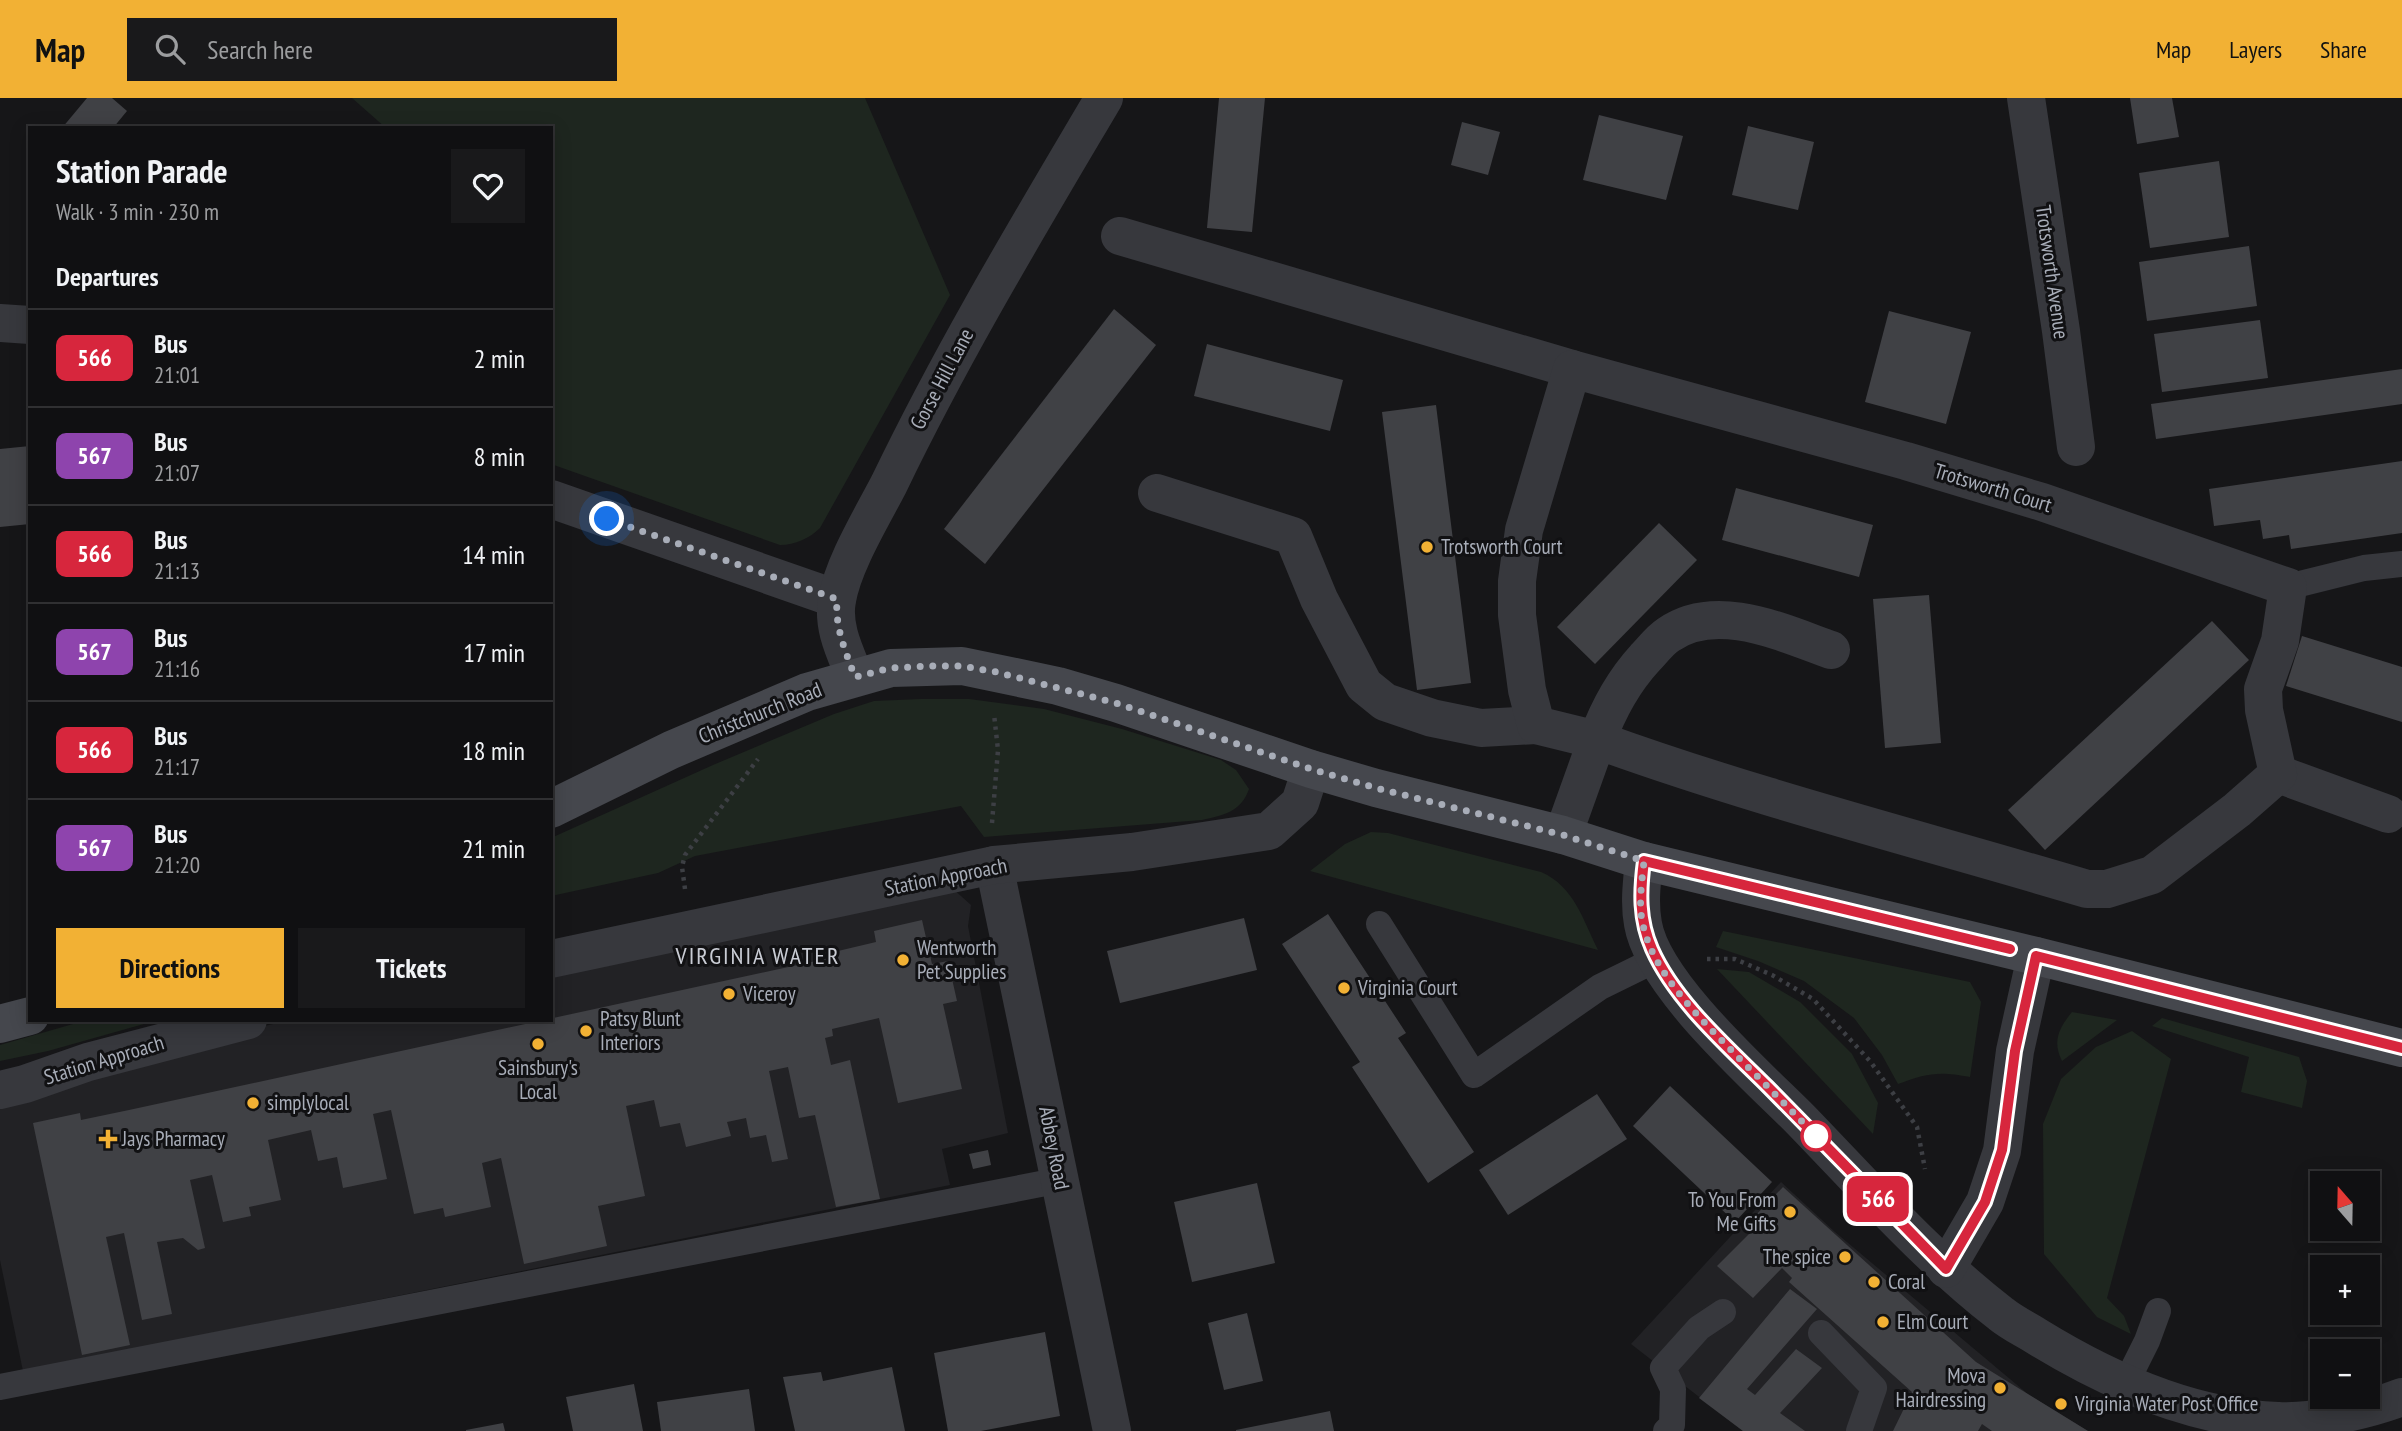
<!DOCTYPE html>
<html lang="en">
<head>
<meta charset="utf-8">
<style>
	:root { --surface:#101012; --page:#19191b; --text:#f1f3f6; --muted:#9c9d9f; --line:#303032; --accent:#f2b134 }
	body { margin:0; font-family:"PT Sans Narrow",sans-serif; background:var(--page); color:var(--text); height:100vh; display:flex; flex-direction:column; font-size:26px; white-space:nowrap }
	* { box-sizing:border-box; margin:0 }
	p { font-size:23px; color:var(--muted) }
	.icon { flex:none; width:38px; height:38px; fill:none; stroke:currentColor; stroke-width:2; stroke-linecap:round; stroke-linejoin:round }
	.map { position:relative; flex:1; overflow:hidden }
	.details { position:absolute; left:28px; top:28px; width:525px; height:896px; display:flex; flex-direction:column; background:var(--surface); border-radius:0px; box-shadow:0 4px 18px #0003,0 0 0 2px var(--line) }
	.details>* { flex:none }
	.badge { padding:0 14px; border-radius:10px; font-size:24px; line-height:46px }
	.needle { width:46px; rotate:340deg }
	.buttons { position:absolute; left:2310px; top:1073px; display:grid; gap:14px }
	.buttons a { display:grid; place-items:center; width:70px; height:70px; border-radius:0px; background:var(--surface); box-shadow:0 4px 18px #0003,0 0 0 2px var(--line); font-size:35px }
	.you { position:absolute; width:35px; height:35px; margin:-18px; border:5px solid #fff; border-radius:50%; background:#1a73e8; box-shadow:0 0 0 10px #1a73e833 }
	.map>.badge { position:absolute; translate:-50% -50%; box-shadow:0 0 0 4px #fff }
	h2 { padding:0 28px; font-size:26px; line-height:63px }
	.round { display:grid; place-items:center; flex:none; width:74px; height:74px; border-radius:0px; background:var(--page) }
	.headline { display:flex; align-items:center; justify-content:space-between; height:119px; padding:0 28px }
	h1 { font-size:33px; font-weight:700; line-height:52px }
	.action { display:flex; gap:14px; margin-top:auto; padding:14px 28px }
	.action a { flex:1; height:80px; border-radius:0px; background:var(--accent); color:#111; font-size:28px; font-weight:700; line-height:80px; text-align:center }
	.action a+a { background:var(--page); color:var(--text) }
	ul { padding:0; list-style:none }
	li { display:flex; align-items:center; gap:21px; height:98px; padding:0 28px; border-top:2px solid var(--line) }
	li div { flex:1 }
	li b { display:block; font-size:26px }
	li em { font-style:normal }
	li .badge { min-width:77px; font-weight:700; text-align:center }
	header { display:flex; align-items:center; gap:42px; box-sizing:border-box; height:98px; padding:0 35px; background:var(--accent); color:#111 }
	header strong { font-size:33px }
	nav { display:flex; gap:38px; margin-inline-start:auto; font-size:24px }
	.search { width:490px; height:63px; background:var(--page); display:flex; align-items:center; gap:18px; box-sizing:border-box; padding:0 24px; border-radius:0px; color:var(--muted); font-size:26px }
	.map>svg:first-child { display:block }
	.built { fill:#222225 }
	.green { fill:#1e261f }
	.building { fill:#404145 }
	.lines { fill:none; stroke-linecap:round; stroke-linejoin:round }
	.path { stroke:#3d3f44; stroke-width:4.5; stroke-dasharray:3.5 5; stroke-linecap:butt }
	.service { stroke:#37383d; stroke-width:26 }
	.minor { stroke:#37383d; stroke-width:38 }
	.secondary { stroke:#45474d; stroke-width:38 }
	.line-casing { stroke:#fff; stroke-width:16 }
	.line { stroke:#d7263d; stroke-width:10 }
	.walk { stroke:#a8adb8; stroke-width:7; stroke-dasharray:0 12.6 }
	.poi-dot { fill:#f2b134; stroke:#111113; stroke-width:2.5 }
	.stop-dot { fill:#fff; stroke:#d7263d; stroke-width:3.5 }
	.labels { text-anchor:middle; stroke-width:6; stroke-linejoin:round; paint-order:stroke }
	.street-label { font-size:21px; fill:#a8adb8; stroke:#111113 }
	.poi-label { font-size:21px; fill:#a8adb8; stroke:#111113; text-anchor:start }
	.quarter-label { font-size:24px; letter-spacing:2px; fill:#c9ccd4; stroke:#111113 }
</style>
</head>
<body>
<header>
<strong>Map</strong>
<div class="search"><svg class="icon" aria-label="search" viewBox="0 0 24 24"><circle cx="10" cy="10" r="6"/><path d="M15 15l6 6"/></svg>Search here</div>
<nav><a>Map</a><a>Layers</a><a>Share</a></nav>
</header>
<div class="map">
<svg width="2402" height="1333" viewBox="0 0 2402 1333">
	<rect width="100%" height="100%" fill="#161618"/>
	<!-- built -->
	<g class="built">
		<polygon points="952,790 971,807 968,828 1008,1035 942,1051 950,1087 23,1273 0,1162 0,1000 96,968 290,922 551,922 551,870"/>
		<polygon points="1781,1084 1835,1134 2029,1297 2088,1333 1743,1333 1631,1246"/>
	</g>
	<!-- green -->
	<g class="green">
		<path d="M352,0H865L950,197L820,430C810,440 795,447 780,447L551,366V30H386Z"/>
		<path d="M921,601H969L1044,611L1122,631L1221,662L1236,672L1249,691C1241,714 1224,717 1202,722L984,739L961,708L695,758L658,775L551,798V740L713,667L834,616L874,603Z"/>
		<path d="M1371,734L1388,735L1541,774C1574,788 1583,822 1598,852L1310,773L1345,746Z"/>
		<path d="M1723,833L1970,884L1981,904L1970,979C1939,973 1927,975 1898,986L1882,957L1854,920L1804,883L1758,863L1716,849Z"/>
		<polygon points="1717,871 1749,874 1800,904 1852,956 1878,1005 1873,1036"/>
		<path d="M2072,914L2117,922L2062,963C2052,943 2059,930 2072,914Z"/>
		<polygon points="2162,920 2299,959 2307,983 2302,1010 2241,994 2249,959 2152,928"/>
		<polygon points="87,922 158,922 48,953 0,963 0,947"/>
		<polygon points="2132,933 2171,961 2107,1200 2124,1218 2131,1236 2097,1219 2044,1156 2043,1026 2061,981 2096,949"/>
	</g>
	<!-- building -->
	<g class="building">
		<polygon points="87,0 112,0 127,13 113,30 62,30"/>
		<polygon points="1219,0 1265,0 1252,134 1207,130"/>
		<polygon points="2130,0 2172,0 2179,39 2137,46"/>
		<polygon points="1599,17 1683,38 1666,102 1583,82"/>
		<polygon points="1462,24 1500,34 1488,77 1451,67"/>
		<polygon points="1748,28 1814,44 1798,112 1732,97"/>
		<polygon points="2219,63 2229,139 2150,150 2139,75"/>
		<polygon points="2249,148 2257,208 2147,223 2139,164"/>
		<polygon points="1114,211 1156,247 985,466 944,431"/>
		<polygon points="1889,213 1971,234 1946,326 1865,304"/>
		<polygon points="2260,222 2268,280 2162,294 2154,236"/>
		<polygon points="1207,246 1343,282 1330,333 1194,298"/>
		<polygon points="2402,271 2402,306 2156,341 2151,306"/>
		<polygon points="1436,307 1471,585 1417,592 1382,314"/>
		<polygon points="30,348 30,426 0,429 0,351"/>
		<polygon points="2402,363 2402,435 2291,451 2289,437 2263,441 2260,422 2214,428 2209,391"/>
		<polygon points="1736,390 1873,427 1859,479 1722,442"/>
		<polygon points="1659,425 1697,462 1595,566 1557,529"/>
		<polygon points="1929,497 1941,645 1885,650 1873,501"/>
		<polygon points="2212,523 2249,562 2045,752 2008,712"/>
		<polygon points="2302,538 2402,569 2402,624 2286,588"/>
		<polygon points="1328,816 1406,935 1398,940 1474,1054 1428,1085 1352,969 1360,964 1282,846"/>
		<polygon points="1244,820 1257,872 1120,905 1107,853"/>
		<polygon points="922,822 932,866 948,863 957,903 943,906 962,991 898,1005 879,920 832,931 833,938 825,940 831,967 850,962 880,1101 836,1109 815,1017 799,1020 788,969 769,973 788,1061 772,1064 766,1037 750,1040 746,1020 727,1024 731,1038 686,1049 680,1025 660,1029 654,1002 626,1008 645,1098 598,1108 607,1148 524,1166 501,1060 482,1065 491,1109 445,1119 443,1110 414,1116 391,1012 373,1016 387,1081 343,1090 337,1059 318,1063 311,1032 268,1042 281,1102 249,1109 251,1118 223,1124 212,1077 190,1082 205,1150 198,1152 183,1140 157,1144 172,1216 142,1222 124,1135 106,1139 130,1247 82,1257 33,1025 80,1015 81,1022 129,1012 839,858 838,853 876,844 874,833"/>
		<polygon points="1670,988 1772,1084 1735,1124 1633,1028"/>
		<polygon points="1597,996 1627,1041 1508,1117 1479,1072"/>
		<polygon points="988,1052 991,1067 973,1071 969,1056"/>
		<polygon points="1257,1085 1275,1165 1192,1184 1174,1104"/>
		<polygon points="1783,1089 1976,1264 2088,1333 1992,1333 1982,1326 1978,1333 1893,1333 1912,1294 1789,1184 1792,1180 1782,1170 1753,1200 1717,1168 1757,1128 1751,1122"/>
		<polygon points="1790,1191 1817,1211 1747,1291 1755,1297 1796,1251 1822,1270 1780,1315 1805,1333 1743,1333 1699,1300"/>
		<polygon points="1247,1215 1263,1283 1224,1292 1208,1225"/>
		<polygon points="1045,1234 1060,1318 981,1333 948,1333 934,1255"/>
		<polygon points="892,1269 905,1333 795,1333 783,1279 821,1274 823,1283"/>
		<polygon points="634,1286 643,1333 573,1333 566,1299"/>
		<polygon points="749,1291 755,1333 661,1333 657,1304"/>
		<polygon points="1330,1313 1334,1333 1236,1333 1236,1332"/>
		<polygon points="503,1325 505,1333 466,1333 466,1332"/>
	</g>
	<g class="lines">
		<!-- path -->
		<g class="path">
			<polyline points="992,725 998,652 994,616"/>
			<polyline points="685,791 682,769 685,757 758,661"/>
			<polyline points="1707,861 1735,861 1772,877 1813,901 1870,963 1917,1029 1925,1071"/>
		</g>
		<!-- service -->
		<g class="service">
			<polyline points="2288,489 2364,470 2402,466"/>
			<polyline points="1379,826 1474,977 1600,889 1657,861"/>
			<polyline points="1821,1235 1874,1290 1859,1333"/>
			<polyline points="2126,1285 2147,1243 2158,1213"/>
			<polyline points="0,1289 1061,1082"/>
			<polyline points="1666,1333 1672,1327 1673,1291 1663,1270 1699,1230 1723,1214"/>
		</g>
		<!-- minor -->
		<g class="minor">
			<polyline points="2026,0 2061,233 2076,349"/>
			<polyline points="1120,138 1572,271"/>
			<polyline points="0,225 30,227"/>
			<polyline points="1157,395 1293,438 1319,501 1364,587 1385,604 1432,620 1481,630 1536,627"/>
			<polyline points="551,401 837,501"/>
			<path d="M855,579C845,554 832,529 837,502C843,466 872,419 889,386C953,253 1029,127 1104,0"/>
			<polyline points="2278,676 2388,716"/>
			<path d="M1563,737L1597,642L1536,627L1527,592L1517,517V483L1524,432L1572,271L1906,363L2042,404L2288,489L2280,543L2263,591L2264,612L2278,676L2237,712L2152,777L2107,791H2087C1923,742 1757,700 1597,642C1608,612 1623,584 1645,560C1652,553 1659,543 1668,537C1716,503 1783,535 1831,552"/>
			<path d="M1644,763C1642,783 1639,805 1643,826C1653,886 1756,977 1800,1021C1865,1088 1927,1159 2001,1216C2012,1225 2025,1231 2036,1238C2109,1283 2193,1320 2278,1323C2312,1325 2371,1311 2402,1299"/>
			<polyline points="994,767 1112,1333"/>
			<polyline points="551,861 994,767 1132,754 1269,733 1300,705 1311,671"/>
			<polyline points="0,992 25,986 88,964 248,922"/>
			<polyline points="1946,1171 1985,1104 2002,1053 2015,953 2036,858"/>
		</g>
		<!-- secondary -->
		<g class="secondary">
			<polyline points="551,711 671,652 807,594 891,570 962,568 1058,588 1116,605 1311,671 1376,690 1563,737 1644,763 2036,858 2402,950"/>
			<polyline points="0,926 30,918"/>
		</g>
	</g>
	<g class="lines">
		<!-- line casing -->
		<g class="line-casing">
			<path id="line" d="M2010,851L1644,763C1640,793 1639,822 1652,851C1675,903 1728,949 1768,989C1827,1049 1887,1110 1946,1171L1985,1104L2002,1052L2015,953L2036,858L2402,950"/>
		</g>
		<!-- line -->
		<use href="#line" class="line"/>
		<!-- walk -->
		<path class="walk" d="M607,421L837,501C835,530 845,552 855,579L891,570L929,568H962L996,574L1116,605L1311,671L1376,690L1563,737L1644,763C1642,783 1638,807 1643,827C1654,878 1705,925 1740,961C1766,987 1791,1012 1816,1038"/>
	</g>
	<!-- markers -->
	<g class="poi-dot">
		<circle cx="1427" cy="449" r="7"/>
		<circle cx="903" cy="862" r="7"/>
		<circle cx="1344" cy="890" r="7"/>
		<circle cx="729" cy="896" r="7"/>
		<circle cx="586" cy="933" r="7"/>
		<circle cx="538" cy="946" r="7"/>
		<circle cx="253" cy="1005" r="7"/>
		<path d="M104.5 1030.5h7v7h7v7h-7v7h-7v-7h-7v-7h7z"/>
		<circle cx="1790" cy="1114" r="7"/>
		<circle cx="1845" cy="1159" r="7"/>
		<circle cx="1874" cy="1184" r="7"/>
		<circle cx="1883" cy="1224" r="7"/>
		<circle cx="2000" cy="1290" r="7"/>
		<circle cx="2061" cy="1306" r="7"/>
	</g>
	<circle class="stop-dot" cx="1816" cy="1038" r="14"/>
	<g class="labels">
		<!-- street labels -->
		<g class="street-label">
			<text transform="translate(2052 174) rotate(82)" y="7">Trotsworth Avenue</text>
			<text transform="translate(942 281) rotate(-62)" y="7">Gorse Hill Lane</text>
			<text transform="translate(1993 390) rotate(17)" y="7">Trotsworth Court</text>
			<text transform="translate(760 615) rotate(-22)" y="7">Christchurch Road</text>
			<text transform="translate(946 779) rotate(-11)" y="7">Station Approach</text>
			<text transform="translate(104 962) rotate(-17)" y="7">Station Approach</text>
			<text transform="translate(1054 1050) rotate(79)" y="7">Abbey Road</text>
		</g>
		<!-- poi labels -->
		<g class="poi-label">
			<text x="1441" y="456">Trotsworth Court</text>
			<text x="917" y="857">Wentworth<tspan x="917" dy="24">Pet Supplies</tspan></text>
			<text x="1358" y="897">Virginia Court</text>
			<text x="743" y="903">Viceroy</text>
			<text x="600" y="928">Patsy Blunt<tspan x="600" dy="24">Interiors</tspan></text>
			<text x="538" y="977" text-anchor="middle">Sainsbury's<tspan x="538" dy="24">Local</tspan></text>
			<text x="267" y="1012">simplylocal</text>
			<text x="122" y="1048">Jays Pharmacy</text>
			<text x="1776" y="1109" text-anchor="end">To You From<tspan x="1776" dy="24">Me Gifts</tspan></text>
			<text x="1831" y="1166" text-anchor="end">The spice</text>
			<text x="1888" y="1191">Coral</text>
			<text x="1897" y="1231">Elm Court</text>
			<text x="1986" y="1285" text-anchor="end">Mova<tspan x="1986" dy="24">Hairdressing</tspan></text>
			<text x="2075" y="1313">Virginia Water Post Office</text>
		</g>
		<!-- quarter labels -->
		<g class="quarter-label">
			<text x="758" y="866">VIRGINIA WATER</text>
		</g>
	</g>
</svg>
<div class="buttons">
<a><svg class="needle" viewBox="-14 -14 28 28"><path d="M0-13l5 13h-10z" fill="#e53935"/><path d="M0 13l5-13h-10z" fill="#9c9d9f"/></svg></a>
<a>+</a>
<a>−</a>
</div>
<div class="you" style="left:607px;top:421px"></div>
<b class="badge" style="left:1878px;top:1101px;background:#d7263d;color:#fff">566</b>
<section class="details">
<div class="headline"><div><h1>Station Parade</h1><p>Walk · 3 min · 230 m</p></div><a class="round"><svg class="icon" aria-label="heart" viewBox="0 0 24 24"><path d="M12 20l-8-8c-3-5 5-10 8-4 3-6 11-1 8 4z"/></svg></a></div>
<h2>Departures</h2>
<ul>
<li><span class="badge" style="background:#d7263d;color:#fff">566</span><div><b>Bus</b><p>21:01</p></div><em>2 min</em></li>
<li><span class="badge" style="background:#8e44ad;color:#fff">567</span><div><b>Bus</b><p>21:07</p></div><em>8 min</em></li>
<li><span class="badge" style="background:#d7263d;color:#fff">566</span><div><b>Bus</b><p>21:13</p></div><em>14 min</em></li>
<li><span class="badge" style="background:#8e44ad;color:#fff">567</span><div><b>Bus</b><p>21:16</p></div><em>17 min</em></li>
<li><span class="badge" style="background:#d7263d;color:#fff">566</span><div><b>Bus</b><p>21:17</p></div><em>18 min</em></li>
<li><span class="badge" style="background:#8e44ad;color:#fff">567</span><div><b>Bus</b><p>21:20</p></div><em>21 min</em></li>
</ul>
<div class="action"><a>Directions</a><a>Tickets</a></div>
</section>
</div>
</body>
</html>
